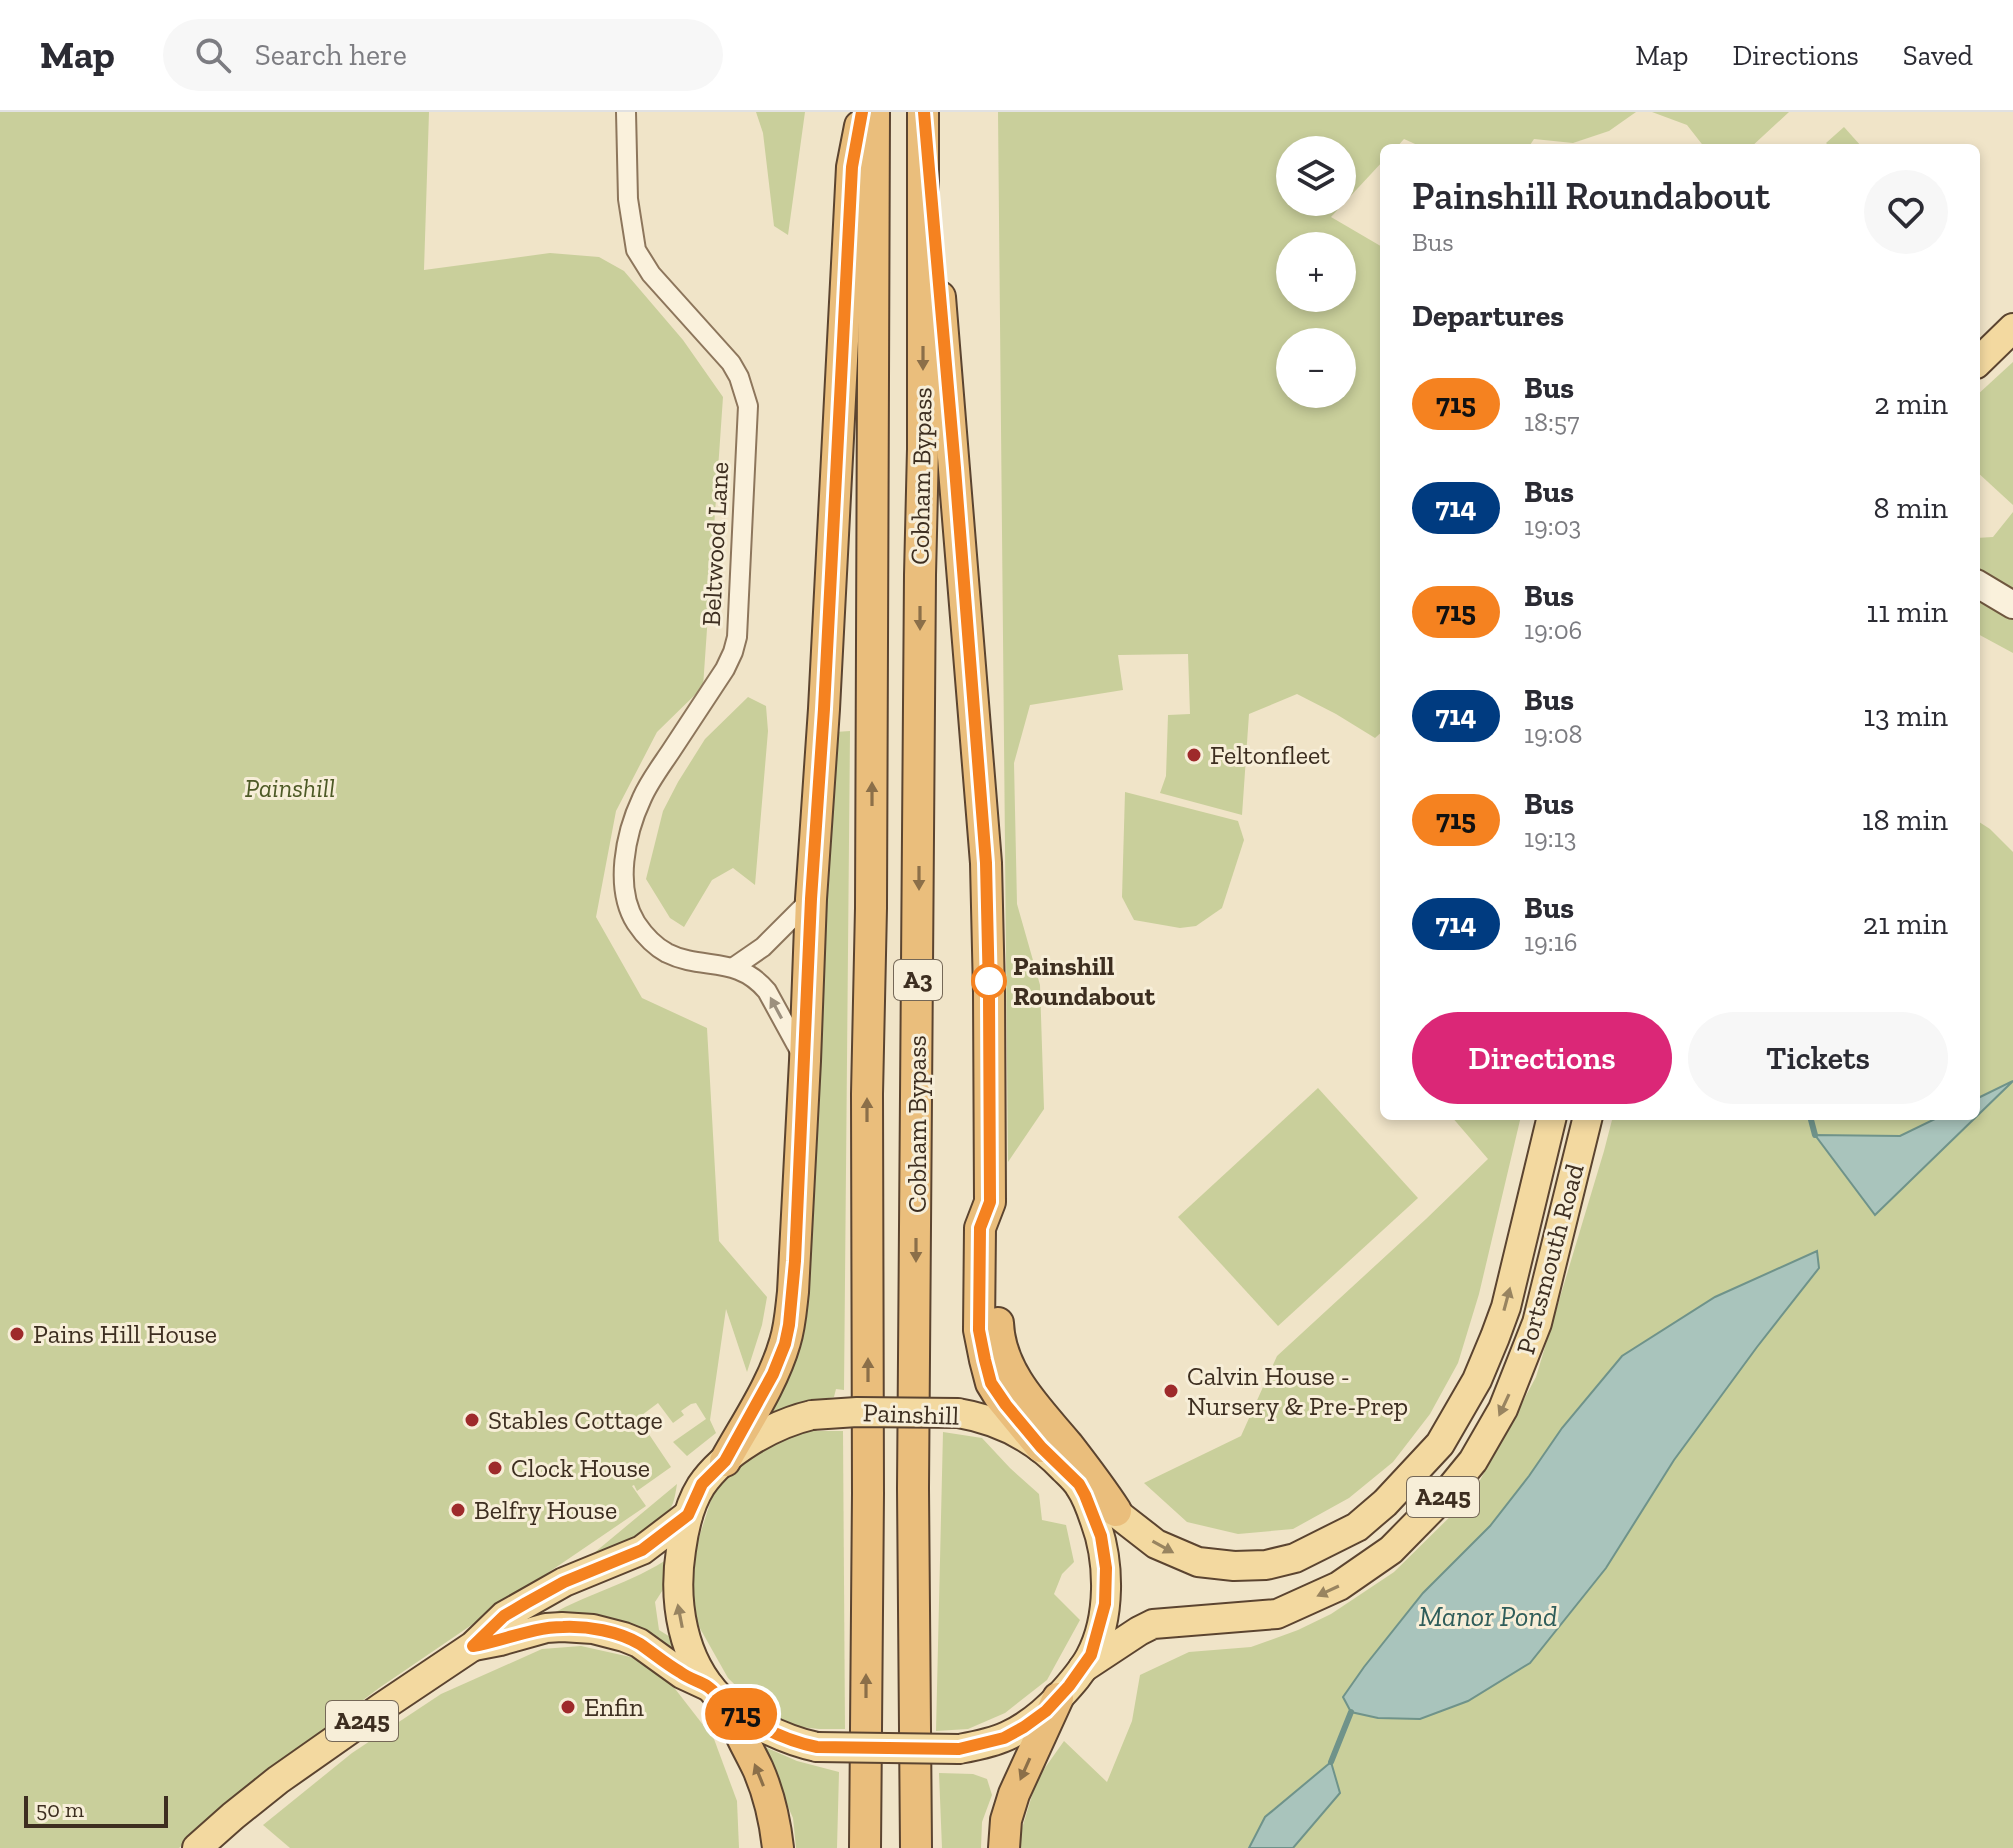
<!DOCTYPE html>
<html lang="en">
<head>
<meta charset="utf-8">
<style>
	:root { --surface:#fff; --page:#f7f7f7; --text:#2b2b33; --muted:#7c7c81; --line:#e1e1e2; --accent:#db2777 }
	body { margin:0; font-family:"Zilla Slab",serif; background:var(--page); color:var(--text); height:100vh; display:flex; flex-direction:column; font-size:30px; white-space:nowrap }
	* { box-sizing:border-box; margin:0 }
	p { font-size:26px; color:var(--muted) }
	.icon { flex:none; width:44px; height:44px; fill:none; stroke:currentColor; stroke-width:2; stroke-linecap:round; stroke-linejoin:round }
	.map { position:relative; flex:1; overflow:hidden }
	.drawer { position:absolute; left:1380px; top:32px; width:600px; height:976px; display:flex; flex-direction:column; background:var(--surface); border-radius:12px; box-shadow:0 4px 12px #0003 }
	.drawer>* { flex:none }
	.badge { padding:0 16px; border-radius:26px; font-size:28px; line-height:52px }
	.controls { position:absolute; left:1276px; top:24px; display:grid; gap:16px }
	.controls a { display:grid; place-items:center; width:80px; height:80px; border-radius:50%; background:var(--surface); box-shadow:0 4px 12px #0003; font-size:40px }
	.scale { position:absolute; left:24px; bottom:20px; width:144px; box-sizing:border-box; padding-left:8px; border:4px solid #3d2e20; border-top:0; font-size:22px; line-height:28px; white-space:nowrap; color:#3d2e20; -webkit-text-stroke:6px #f7eed8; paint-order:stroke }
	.map>.badge { position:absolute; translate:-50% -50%; box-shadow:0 0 0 4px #fff }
	h2 { padding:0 32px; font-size:30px; line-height:72px }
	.round { display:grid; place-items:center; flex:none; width:84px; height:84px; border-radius:42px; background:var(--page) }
	.summary { display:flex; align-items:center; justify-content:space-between; height:136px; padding:0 32px }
	h1 { font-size:38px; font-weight:600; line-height:60px }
	.cta { display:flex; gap:16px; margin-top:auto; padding:16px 32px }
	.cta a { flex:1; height:92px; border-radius:48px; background:var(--accent); color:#fff; font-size:32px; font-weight:600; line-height:92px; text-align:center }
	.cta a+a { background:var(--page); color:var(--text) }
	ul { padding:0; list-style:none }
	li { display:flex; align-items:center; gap:24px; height:104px; padding:0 32px }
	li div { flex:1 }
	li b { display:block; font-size:30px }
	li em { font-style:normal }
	li .badge { min-width:88px; font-weight:700; text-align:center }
	header { display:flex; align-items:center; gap:48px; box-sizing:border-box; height:112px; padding:0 40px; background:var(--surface); border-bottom:2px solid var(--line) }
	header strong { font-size:38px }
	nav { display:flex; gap:44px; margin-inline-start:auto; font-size:28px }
	.search { width:560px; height:72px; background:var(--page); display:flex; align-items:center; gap:20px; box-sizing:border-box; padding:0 28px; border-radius:44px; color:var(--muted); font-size:30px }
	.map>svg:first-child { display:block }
	.green { fill:#c9cf9b; fill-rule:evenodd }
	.water { fill:#a9c4bc; stroke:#6f938a; stroke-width:2 }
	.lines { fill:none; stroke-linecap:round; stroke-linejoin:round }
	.stream { stroke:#6f938a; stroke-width:6 }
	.minor-casing { stroke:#8d765c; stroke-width:22 }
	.secondary-casing { stroke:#6f573f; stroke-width:30 }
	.primary-casing { stroke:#5b4430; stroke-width:32 }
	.trunk-casing { stroke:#5b4430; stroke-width:34 }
	.minor { stroke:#faf1dc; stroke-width:18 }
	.secondary { stroke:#faf1dc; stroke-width:26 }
	.primary { stroke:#f3d9a0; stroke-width:28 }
	.trunk { stroke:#eabe7c; stroke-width:30 }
	.primary-bridge-casing { stroke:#5b4430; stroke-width:32; stroke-linecap:butt }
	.primary-bridge { stroke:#f3d9a0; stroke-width:28 }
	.oneway { fill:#8b6f49 }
	.oneway2 { fill:#9c907e }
	.oneway3 { fill:#988460 }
	.line-casing { stroke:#fff; stroke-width:18 }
	.line { stroke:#f58220; stroke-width:12 }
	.poi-dot { fill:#9e2a2b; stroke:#f7eed8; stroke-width:3 }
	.stop-dot { fill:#fff; stroke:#f58220; stroke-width:4 }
	.labels { text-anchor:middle; stroke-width:6; stroke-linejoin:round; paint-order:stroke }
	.shield { fill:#f7eed8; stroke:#756857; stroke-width:2 }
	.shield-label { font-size:24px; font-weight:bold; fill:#3d2e20 }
	.street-label { font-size:26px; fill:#3d2e20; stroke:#f7eed8 }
	.poi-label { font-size:26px; fill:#3d2e20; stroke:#f7eed8; text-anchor:start }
	.park-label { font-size:26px; font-style:italic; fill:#4d5a26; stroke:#f7eed8 }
	.stop-label { font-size:26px; font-weight:bold; fill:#3d2e20; stroke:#f7eed8; text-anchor:start }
	.water-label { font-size:28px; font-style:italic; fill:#2f5d5a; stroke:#f7eed8 }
</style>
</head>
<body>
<header>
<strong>Map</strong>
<div class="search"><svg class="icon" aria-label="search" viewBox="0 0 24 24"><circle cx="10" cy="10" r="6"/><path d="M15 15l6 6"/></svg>Search here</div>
<nav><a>Map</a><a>Directions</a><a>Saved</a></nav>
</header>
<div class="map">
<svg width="2013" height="1736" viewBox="0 0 2013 1736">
	<rect width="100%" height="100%" fill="#f0e4c8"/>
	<!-- green -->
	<g class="green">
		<polygon points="0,0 429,0 424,158 550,141 599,145 624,159 683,228 723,285 703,575 657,620 616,699 596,805 642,886 707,916 719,1129 767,1185 762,1213 747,1260 726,1197 710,1308 716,1321 687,1344 673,1330 706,1307 696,1291 691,1292 681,1299 684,1303 673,1311 658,1291 638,1306 671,1355 637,1379 634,1373 632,1374 646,1394 379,1576 244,1678 179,1736 0,1736"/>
		<polygon points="756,0 805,0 788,123 774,114 763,21"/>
		<path d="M998,0H1636L1609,19L1573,31L1534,27L1528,36H1424L1404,27L1396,36H1384V48L1331,105L1384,136V618L1375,626L1336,602L1297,582L1249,602L1242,703L1160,681L1166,664L1168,603L1190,602L1188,542L1118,543L1123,578L1030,593L1014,651L1017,792L1040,873L1044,997L1008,1050ZM1290,38H1342V90H1290ZM1342,134V186H1290V134ZM1290,230H1342V282H1290Z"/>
		<polygon points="1652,0 1789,0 1750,36 1705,36 1687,13"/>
		<polygon points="1844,15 1861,34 1859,36 1831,36 1826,31"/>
		<polygon points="2013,250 2013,393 1976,359 1976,284"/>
		<polygon points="2013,400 2013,490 1976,464 1976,426 1993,425"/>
		<polygon points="1976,483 2013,505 2013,541 1976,521"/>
		<polygon points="748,585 766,594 768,619 755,773 733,756 712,768 684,815 670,806 646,767 663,699 678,670 705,627"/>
		<polygon points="850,619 844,1278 836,1277 834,1285 798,1292 759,1308 773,1287 786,1273 803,1211 835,620"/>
		<polygon points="1125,680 1238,709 1244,728 1222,796 1196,814 1180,816 1134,808 1122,785"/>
		<path d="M1976,708L1990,717L2013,740V1736H1016L1037,1667L1064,1629L1107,1670L1132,1609L1140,1563L1189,1540L1251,1535L1298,1518L1331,1502L1394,1460L1472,1383L1536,1265L1604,1039L1613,1004H1976ZM1819,1156L1757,1235L1674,1348L1606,1456L1530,1551L1364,1555L1423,1481L1490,1414L1529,1364L1562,1316L1622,1244Z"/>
		<polygon points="1318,976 1418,1086 1278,1214 1178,1105"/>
		<polygon points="1451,1004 1521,1004 1479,1182 1458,1251 1430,1302 1393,1350 1349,1386 1293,1417 1238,1422 1187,1410 1144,1371 1241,1324 1277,1244 1426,1107 1488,1047"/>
		<polygon points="809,1319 843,1319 845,1617 819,1617 800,1615 768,1605 728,1566 693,1504 694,1441 713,1382 747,1345 784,1320"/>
		<polygon points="943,1320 982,1326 1010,1356 1039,1382 1042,1408 1066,1413 1074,1450 1062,1462 1054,1482 1080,1508 1047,1568 1005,1601 968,1617 936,1619"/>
		<path d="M677,1372C676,1378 675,1385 673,1391C662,1419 614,1436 588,1446Z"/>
		<path d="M672,1444L668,1470L655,1490L659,1518L675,1528L681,1548L542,1508C583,1482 632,1472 672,1444Z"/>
		<polygon points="581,1534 635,1546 669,1569 714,1627 737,1689 739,1736 290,1736 263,1713 352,1641 441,1582 542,1537"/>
		<polygon points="756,1631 797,1649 839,1660 837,1736 796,1736 793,1706 775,1665"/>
		<polygon points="939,1661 973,1662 987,1667 992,1683 982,1710 981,1736 942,1736"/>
	</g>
	<!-- water -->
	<g class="water">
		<polygon points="2013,969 1875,1103 1815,1023 1900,1024 1941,1004 1976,1004 1976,987"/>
		<polygon points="1817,1139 1819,1156 1757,1235 1674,1348 1606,1456 1530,1551 1468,1589 1420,1607 1378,1606 1351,1600 1343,1585 1364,1555 1423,1481 1490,1414 1529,1364 1562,1316 1622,1244 1715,1185"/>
		<polygon points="1331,1650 1340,1681 1293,1736 1249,1736 1265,1705"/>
	</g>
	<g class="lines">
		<!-- stream -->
		<g class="stream">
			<polyline points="1810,1004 1815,1023"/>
			<polyline points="1331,1650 1351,1600"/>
		</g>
		<!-- minor casing -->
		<g class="minor-casing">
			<g id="minor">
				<path d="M626,0L628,87L636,138L651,162L731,251L739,265L748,294L737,525L733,540L725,557C707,584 689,612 671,639C661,654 649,670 642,686C625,722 614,776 636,811C644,823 654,834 667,841C703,859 737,843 767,879L802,943"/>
				<polyline points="734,855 763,835 811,787"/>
			</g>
		</g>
		<!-- secondary casing -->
		<g class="secondary-casing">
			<polyline id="secondary" points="1976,471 2013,493"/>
		</g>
		<!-- primary casing -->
		<g class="primary-casing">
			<g id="primary">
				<polyline points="1976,252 2013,216"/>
				<path d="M958,1301C1000,1308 1035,1326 1064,1357C1070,1363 1076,1368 1080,1375C1087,1385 1091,1397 1095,1409C1110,1449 1111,1506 1090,1545C1082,1560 1071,1572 1060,1584C1044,1601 1027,1615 1007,1624C992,1631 975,1634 959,1637"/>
				<path d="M812,1303C773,1312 724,1340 701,1374C689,1393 684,1416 681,1438C673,1489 682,1548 720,1586C731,1598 746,1606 760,1614C778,1623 797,1631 817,1635"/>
				<polyline points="1079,1372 1156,1432 1198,1450 1234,1454 1266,1453 1295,1446 1357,1415 1385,1391 1440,1332 1477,1268 1495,1225 1506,1195 1552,1004"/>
				<polyline points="474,1534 500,1529 546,1516 562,1515 593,1517 624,1525 639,1531 682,1562 710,1575"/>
				<polyline points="1083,1556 1139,1519 1153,1512 1277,1502 1339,1474 1391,1438 1446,1382 1473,1349 1503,1297 1537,1211 1588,1004"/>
				<polyline points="197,1736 233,1704 278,1668 382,1595 473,1534 504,1504 564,1470 642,1438 688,1403"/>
			</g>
		</g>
		<!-- trunk casing -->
		<g class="trunk-casing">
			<g id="trunk">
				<polyline points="940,185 986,751 989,881 990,1090 980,1116 979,1218 985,1248 991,1271 999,1284 1041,1335"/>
				<path d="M998,1211C1000,1261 1038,1297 1068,1333C1085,1355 1101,1376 1116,1399"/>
				<path d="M725,1349C746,1311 773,1272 785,1230C790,1214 791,1197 793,1180L805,949L811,787L824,597L852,55L860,14"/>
				<path d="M729,1594C736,1617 748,1636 758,1657C769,1682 775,1709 778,1736"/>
				<polyline points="865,1736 868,1381 867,982 871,796 874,0"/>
				<polyline points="916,1736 913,1376 920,463 923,337 923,0"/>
				<polyline points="1004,1736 1006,1708 1014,1682 1058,1586"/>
			</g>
		</g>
		<!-- minor -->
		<use href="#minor" class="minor"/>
		<!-- secondary -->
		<use href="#secondary" class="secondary"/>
		<!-- primary -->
		<use href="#primary" class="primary"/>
		<!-- trunk -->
		<use href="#trunk" class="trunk"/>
		<!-- primary-bridge casing -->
		<g class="primary-bridge-casing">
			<g id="primary-bridge">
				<polyline points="812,1303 857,1300 958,1301"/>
				<polyline points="817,1635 959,1637"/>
			</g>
		</g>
		<!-- primary-bridge -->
		<use href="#primary-bridge" class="primary-bridge"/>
	</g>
	<!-- one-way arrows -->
	<defs><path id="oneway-solid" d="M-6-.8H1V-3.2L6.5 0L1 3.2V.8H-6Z" transform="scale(2)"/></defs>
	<g class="oneway">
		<use href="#oneway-solid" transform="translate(923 246) rotate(90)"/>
		<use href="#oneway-solid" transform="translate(920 506) rotate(90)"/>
		<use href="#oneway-solid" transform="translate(872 682) rotate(-90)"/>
		<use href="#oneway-solid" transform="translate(919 766) rotate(90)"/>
		<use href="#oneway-solid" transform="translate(867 998) rotate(-90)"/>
		<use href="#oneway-solid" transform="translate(916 1138) rotate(90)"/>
		<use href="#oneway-solid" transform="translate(868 1258) rotate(-90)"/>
		<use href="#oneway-solid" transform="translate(866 1574) rotate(-90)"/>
		<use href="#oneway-solid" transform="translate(1025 1657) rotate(114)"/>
		<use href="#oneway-solid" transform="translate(759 1663) rotate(-112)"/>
	</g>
	<use class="oneway2" href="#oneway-solid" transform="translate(776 896) rotate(-118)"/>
	<g class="oneway3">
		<use href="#oneway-solid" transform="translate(1507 1187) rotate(-75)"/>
		<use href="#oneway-solid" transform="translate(1504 1293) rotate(115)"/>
		<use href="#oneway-solid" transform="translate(1163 1435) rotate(29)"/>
		<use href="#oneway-solid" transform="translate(1328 1479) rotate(155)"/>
		<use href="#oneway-solid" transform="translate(680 1504) rotate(-101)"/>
	</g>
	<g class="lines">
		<!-- line casing -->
		<g class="line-casing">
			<path id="line" d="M862,0L852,55L824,597L811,787L795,1149L789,1213L785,1232L773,1262L725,1349L702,1372L688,1403L642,1438L564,1470L526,1491L504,1504L473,1534C503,1529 532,1515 563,1515C588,1514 618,1519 640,1532C653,1541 666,1552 680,1560C688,1566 698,1569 707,1574C715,1579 721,1589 729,1595C755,1613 786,1629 817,1635L959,1637L1004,1626L1024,1615L1046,1599L1069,1574L1091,1543L1105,1492L1106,1456L1101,1424L1085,1383L1079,1372L1041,1335L1006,1293L991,1271L985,1248L979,1218L980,1116L990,1090L989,881L986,751L955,356L924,0"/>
		</g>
		<!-- line -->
		<use href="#line" class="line"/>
	</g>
	<!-- markers -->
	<g class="poi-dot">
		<circle cx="1194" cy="643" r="8"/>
		<circle cx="17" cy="1222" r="8"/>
		<circle cx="1171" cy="1279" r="8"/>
		<circle cx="472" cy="1308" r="8"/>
		<circle cx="495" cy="1356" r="8"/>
		<circle cx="458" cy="1398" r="8"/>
		<circle cx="568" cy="1595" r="8"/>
	</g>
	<circle class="stop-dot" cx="989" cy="869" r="16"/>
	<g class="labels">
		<!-- shield labels -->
		<g class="shield">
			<rect x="894" y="848" width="48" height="40" rx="6"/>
			<rect x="1407" y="1365" width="72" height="40" rx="6"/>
			<rect x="326" y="1589" width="72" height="40" rx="6"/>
		</g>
		<g class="shield-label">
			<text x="918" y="876">A3</text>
			<text x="1443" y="1393">A245</text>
			<text x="362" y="1617">A245</text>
		</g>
		<!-- street labels -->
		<g class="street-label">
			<text transform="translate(921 364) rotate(-89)" y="9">Cobham Bypass</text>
			<text transform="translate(715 432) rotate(-87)" y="9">Beltwood Lane</text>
			<text transform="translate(917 1012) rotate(-90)" y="9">Cobham Bypass</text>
			<text transform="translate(1550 1147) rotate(-75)" y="9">Portsmouth Road</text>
			<text transform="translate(911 1302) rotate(2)" y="9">Painshill</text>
		</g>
		<!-- poi labels -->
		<g class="poi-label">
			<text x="1210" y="652">Feltonfleet</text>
			<text x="33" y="1231">Pains Hill House</text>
			<text x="1187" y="1273">Calvin House -<tspan x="1187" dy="30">Nursery &amp; Pre-Prep</tspan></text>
			<text x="488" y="1317">Stables Cottage</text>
			<text x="511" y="1365">Clock House</text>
			<text x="474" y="1407">Belfry House</text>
			<text x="584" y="1604">Enfin</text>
		</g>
		<!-- park labels -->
		<g class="park-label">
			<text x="290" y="685">Painshill</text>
		</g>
		<!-- stop labels -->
		<g class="stop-label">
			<text x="1013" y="863">Painshill<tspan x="1013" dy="30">Roundabout</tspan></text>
		</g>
		<!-- water labels -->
		<g class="water-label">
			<text x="1488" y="1514">Manor Pond</text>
		</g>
	</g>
</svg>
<div class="controls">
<a><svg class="icon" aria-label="layers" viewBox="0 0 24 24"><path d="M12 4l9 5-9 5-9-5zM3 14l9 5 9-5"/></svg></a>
<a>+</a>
<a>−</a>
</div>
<div class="scale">50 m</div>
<b class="badge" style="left:741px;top:1602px;background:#f58220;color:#111">715</b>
<section class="drawer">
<div class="summary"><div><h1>Painshill Roundabout</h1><p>Bus</p></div><a class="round"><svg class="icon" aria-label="heart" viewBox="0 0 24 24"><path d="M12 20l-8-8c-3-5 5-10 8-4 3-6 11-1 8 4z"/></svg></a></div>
<h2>Departures</h2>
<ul>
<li><span class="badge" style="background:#f58220;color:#111">715</span><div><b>Bus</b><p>18:57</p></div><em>2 min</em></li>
<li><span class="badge" style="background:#003b80;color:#fff">714</span><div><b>Bus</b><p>19:03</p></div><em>8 min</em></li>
<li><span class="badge" style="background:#f58220;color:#111">715</span><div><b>Bus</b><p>19:06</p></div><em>11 min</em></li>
<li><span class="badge" style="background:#003b80;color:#fff">714</span><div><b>Bus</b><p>19:08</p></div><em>13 min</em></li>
<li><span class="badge" style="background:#f58220;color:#111">715</span><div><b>Bus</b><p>19:13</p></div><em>18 min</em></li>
<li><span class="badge" style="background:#003b80;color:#fff">714</span><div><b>Bus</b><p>19:16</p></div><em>21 min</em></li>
</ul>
<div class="cta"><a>Directions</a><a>Tickets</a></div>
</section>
</div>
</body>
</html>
